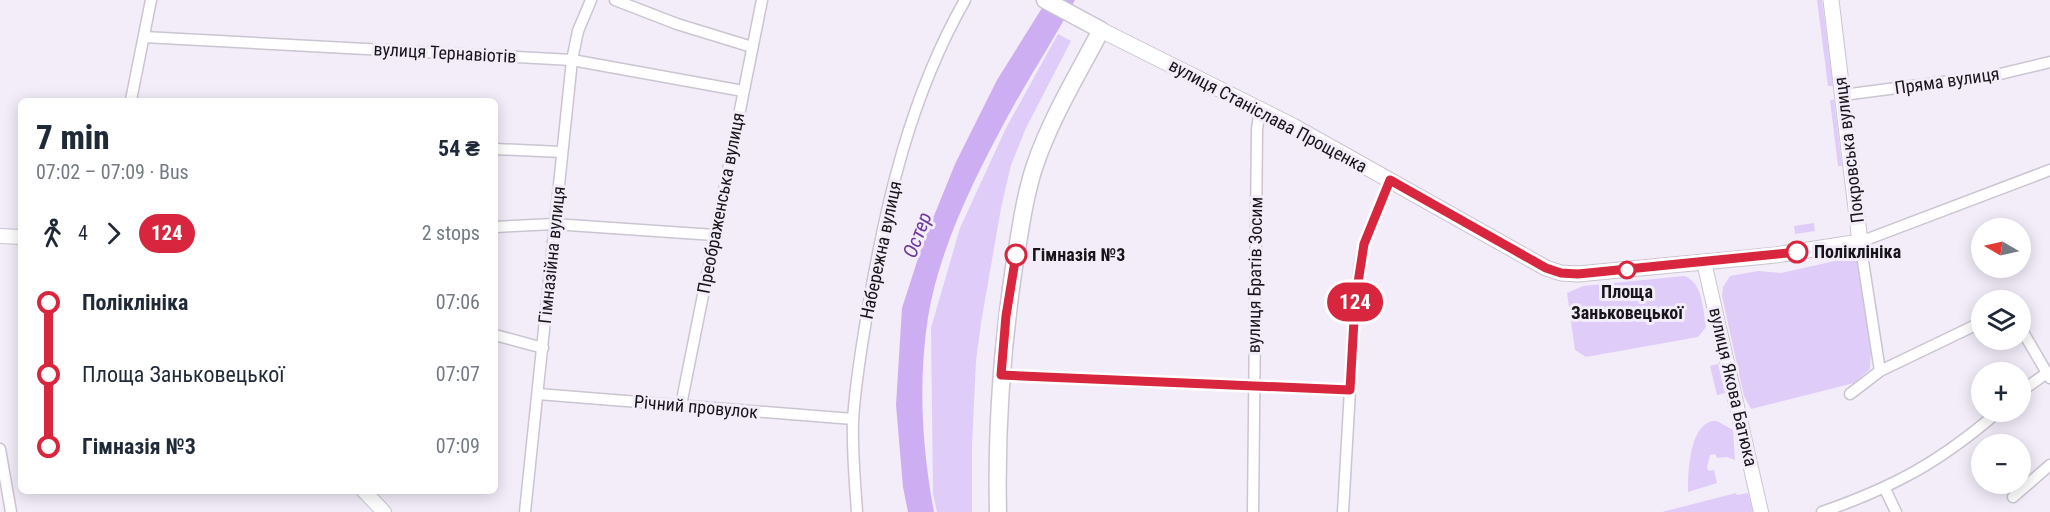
<!DOCTYPE html>
<html lang="en">
<head>
<meta charset="utf-8">
<style>
	:root { --surface:#fff; --page:#f6f6f7; --text:#1f2937; --muted:#747a83 }
	body { margin:0; font-family:"Roboto Condensed",sans-serif; background:var(--page); color:var(--text); height:100vh; display:flex; flex-direction:column; font-size:22px; white-space:nowrap }
	* { box-sizing:border-box; margin:0 }
	p { font-size:20px; color:var(--muted) }
	.icon { flex:none; width:33px; height:33px; fill:none; stroke:currentColor; stroke-width:2; stroke-linecap:round; stroke-linejoin:round }
	.map { position:relative; flex:1; overflow:hidden }
	.details { position:absolute; left:18px; top:98px; width:480px; height:396px; display:flex; flex-direction:column; background:var(--surface); border-radius:9px; box-shadow:0 3px 15px #0003 }
	.details>* { flex:none }
	.badge { padding:0 12px; border-radius:20px; font-size:21px; line-height:39px }
	.needle { width:39px; rotate:279deg }
	.controls { position:absolute; left:1971px; top:218px; display:grid; gap:12px }
	.controls a { display:grid; place-items:center; width:60px; height:60px; border-radius:50%; background:var(--surface); box-shadow:0 3px 15px #0003; font-size:30px }
	.map>.badge { position:absolute; translate:-50% -50%; box-shadow:0 0 0 3px #fff }
	.legs { display:flex; align-items:center; gap:9px; height:66px; padding:0 18px; font-size:20px }
	.legs p { margin-inline-start:auto }
	.head { display:flex; align-items:center; justify-content:space-between; height:102px; padding:0 18px }
	h1 { font-size:33px; font-weight:800; line-height:45px }
	ul { padding:0 18px; list-style:none }
	li { display:flex; align-items:center; gap:21px; height:72px; font-size:22px }
	li i { display:grid; place-items:center; width:9px; height:100%; margin:0 8px; background:currentColor }
	li i::after { content:''; width:15px; height:15px; margin:-8px; border:4px solid; border-radius:50%; background:var(--surface) }
	li p { margin-inline-start:auto }
	li:first-child i { background:linear-gradient(#0000 50%,currentColor 0) }
	li:last-child i { background:linear-gradient(currentColor 50%,#0000 0) }
	.map>svg:first-child { display:block }
	.green { fill:#e0ccf8 }
	.water { fill:#ceaef3 }
	.lines { fill:none; stroke-linecap:round; stroke-linejoin:round }
	.minor-casing { stroke:#cac5d0; stroke-width:13 }
	.tertiary-casing { stroke:#cac5d0; stroke-width:16 }
	.secondary-casing { stroke:#cac5d0; stroke-width:17 }
	.primary-casing { stroke:#cac5d0; stroke-width:19 }
	.minor { stroke:#fff; stroke-width:10 }
	.tertiary { stroke:#fff; stroke-width:14 }
	.secondary { stroke:#fff; stroke-width:15 }
	.primary { stroke:#fff; stroke-width:16 }
	.line-1-casing { stroke:#fff; stroke-width:14 }
	.line-1 { stroke:#d7263d; stroke-width:9 }
	.stop-1-dot { fill:#fff; stroke:#d7263d; stroke-width:3 }
	.labels { text-anchor:middle; stroke-width:6; stroke-linejoin:round; paint-order:stroke }
	.street-label { font-size:18px; fill:#171519; stroke:#f2edf9 }
	.stop-label { font-size:18px; font-weight:bold; fill:#171519; stroke:#f2edf9; text-anchor:start }
	.water-label { font-size:20px; font-style:italic; fill:#6d389c; stroke:#f2edf9 }
</style>
</head>
<body>
<div class="map">
<svg width="2050" height="512" viewBox="0 0 2050 512">
	<rect width="100%" height="100%" fill="#f2edf9"/>
	<!-- green -->
	<g class="green">
		<polygon points="1817,0 1822,0 1833,86 1828,86"/>
		<polygon points="1058,34 1071,41 1026,128 1011,165 1001,208 981,323 976,361 972,445 972,512 937,512 933,494 931,328 960,228 1006,128"/>
		<polygon points="1830,100 1834,100 1842,166 1838,166"/>
		<polygon points="1814,223 1815,231 1795,234 1794,226"/>
		<polygon points="1857,256 1871,350 1870,369 1854,383 1751,409 1744,396 1722,296 1723,287 1730,276 1758,271 1781,273"/>
		<path d="M1684,276C1703,282 1703,310 1706,327L1698,337L1586,357L1575,350L1567,293L1583,286Z"/>
		<polygon points="1718,364 1725,393 1717,395 1710,366"/>
		<path d="M1712,421H1717L1733,430L1735,460L1727,457L1717,458L1715,454L1710,455L1707,468L1709,471L1714,470L1717,483L1688,492C1688,472 1689,427 1712,421Z"/>
		<polygon points="1736,493 1737,495 1748,493 1753,512 1662,512"/>
	</g>
	<!-- water -->
	<path class="water" d="M1047,0H1075C1054,39 1030,76 1009,114C975,177 940,246 928,317C918,382 922,448 934,512H908L903,487L896,405L902,308L923,243L955,164L997,80Z"/>
	<g class="lines">
		<!-- minor casing -->
		<g class="minor-casing">
			<g id="minor">
				<polyline points="615,0 677,24 752,47"/>
				<polyline points="144,37 572,60 743,91"/>
				<polyline points="1843,95 1996,75 2050,62"/>
				<polyline points="131,100 151,0"/>
				<polyline points="495,149 562,152"/>
				<polyline points="495,227 554,224 714,235"/>
				<polyline points="2020,327 2050,378"/>
				<polyline points="495,335 543,348"/>
				<polyline points="1880,371 1860,242 2050,170"/>
				<polyline points="1001,375 1350,390"/>
				<polyline points="2020,392 2047,373"/>
				<polyline points="538,394 853,419"/>
				<polyline points="1850,394 1880,371 1982,322"/>
				<polyline points="681,405 762,0"/>
				<polyline points="0,449 11,512"/>
				<polyline points="1885,489 1896,512"/>
				<polyline points="2013,497 2050,465"/>
				<polyline points="525,512 572,60 578,31 591,0"/>
				<path d="M857,512C855,482 852,451 853,421C855,383 862,345 868,308C886,201 911,95 965,0"/>
				<polyline points="1253,512 1257,129 1260,110"/>
				<polyline points="1343,512 1355,302 1360,264 1364,244 1390,180"/>
				<path d="M1822,512C1894,487 1940,462 1999,411"/>
			</g>
		</g>
		<!-- tertiary casing -->
		<g class="tertiary-casing">
			<g id="tertiary">
				<polyline points="0,236 21,237"/>
				<polyline points="1704,262 1761,512"/>
				<polyline points="363,490 384,512"/>
			</g>
		</g>
		<!-- secondary casing -->
		<g class="secondary-casing">
			<polyline id="secondary" points="1101,30 1293,126 1546,268 1561,273 1578,274 1776,255 1860,242 1831,0"/>
		</g>
		<!-- primary casing -->
		<g class="primary-casing">
			<path id="primary" d="M998,512C996,430 1002,348 1014,267C1020,233 1024,198 1035,165C1051,118 1078,74 1101,30L1045,0"/>
		</g>
		<!-- minor -->
		<use href="#minor" class="minor"/>
		<!-- tertiary -->
		<use href="#tertiary" class="tertiary"/>
		<!-- secondary -->
		<use href="#secondary" class="secondary"/>
		<!-- primary -->
		<use href="#primary" class="primary"/>
	</g>
	<g class="lines">
		<!-- line-1 casing -->
		<g class="line-1-casing">
			<polyline id="line-1" points="1016,255 1006,316 1001,375 1350,390 1355,302 1364,244 1390,180 1546,268 1561,273 1578,274 1797,252"/>
		</g>
		<!-- line-1 -->
		<use href="#line-1" class="line-1"/>
	</g>
	<!-- markers -->
	<g class="stop-1-dot">
		<circle cx="1797" cy="252" r="10"/>
		<circle cx="1016" cy="255" r="10"/>
		<circle cx="1627" cy="270" r="8"/>
	</g>
	<g class="labels">
		<!-- street labels -->
		<g class="street-label">
			<text transform="translate(445 53) rotate(3)" y="6">вулиця Тернавіотів</text>
			<text transform="translate(1947 81) rotate(-8)" y="6">Пряма вулиця</text>
			<text transform="translate(1268 116) rotate(28)" y="6">вулиця Станіслава Прощенка</text>
			<text transform="translate(1849 150) rotate(-97)" y="6">Покровська вулиця</text>
			<text transform="translate(721 203) rotate(-79)" y="6">Преображенська вулиця</text>
			<text transform="translate(881 250) rotate(-78)" y="6">Набережна вулиця</text>
			<text transform="translate(552 255) rotate(-84)" y="6">Гімназійна вулиця</text>
			<text transform="translate(1255 275) rotate(-89)" y="6">вулиця Братів Зосим</text>
			<text transform="translate(1733 387) rotate(77)" y="6">вулиця Якова Батюка</text>
			<text transform="translate(696 407) rotate(5)" y="6">Річний провулок</text>
		</g>
		<!-- stop labels -->
		<g class="stop-label">
			<text x="1814" y="258">Поліклініка</text>
			<text x="1032" y="261">Гімназія №3</text>
			<text x="1627" y="298" text-anchor="middle">Площа<tspan x="1627" dy="21">Заньковецької</tspan></text>
		</g>
		<!-- water labels -->
		<g class="water-label">
			<text transform="translate(917 235) rotate(-69)" y="7">Остер</text>
		</g>
	</g>
</svg>
<div class="controls">
<a><svg class="needle" viewBox="-14 -14 28 28"><path d="M0-13l5 13h-10z" fill="#e53935"/><path d="M0 13l5-13h-10z" fill="#747a83"/></svg></a>
<a><svg class="icon" aria-label="layers" viewBox="0 0 24 24"><path d="M12 4l9 5-9 5-9-5zM3 14l9 5 9-5"/></svg></a>
<a>+</a>
<a>−</a>
</div>
<b class="badge" style="left:1355px;top:302px;background:#d7263d;color:#fff">124</b>
<section class="details">
<div class="head"><div><h1>7 min</h1><p>07:02 – 07:09 · Bus</p></div><b>54 ₴</b></div>
<div class="legs"><svg class="icon" aria-label="walk" viewBox="0 0 24 24"><circle cx="13" cy="4" r="2"/><path d="M13 8l-2 6 4 7M11 14l-3 7M7 12l3-4h3l4 4"/></svg>4<svg class="icon" aria-label="forward" viewBox="0 0 24 24"><path d="M9 5l7 7-7 7"/></svg><b class="badge" style="background:#d7263d;color:#fff">124</b><p>2 stops</p></div>
<ul>
<li><i style="color:#d7263d"></i><b>Поліклініка</b><p>07:06</p></li>
<li><i style="color:#d7263d"></i><span>Площа Заньковецької</span><p>07:07</p></li>
<li><i style="color:#d7263d"></i><b>Гімназія №3</b><p>07:09</p></li>
</ul>
</section>
</div>
</body>
</html>
